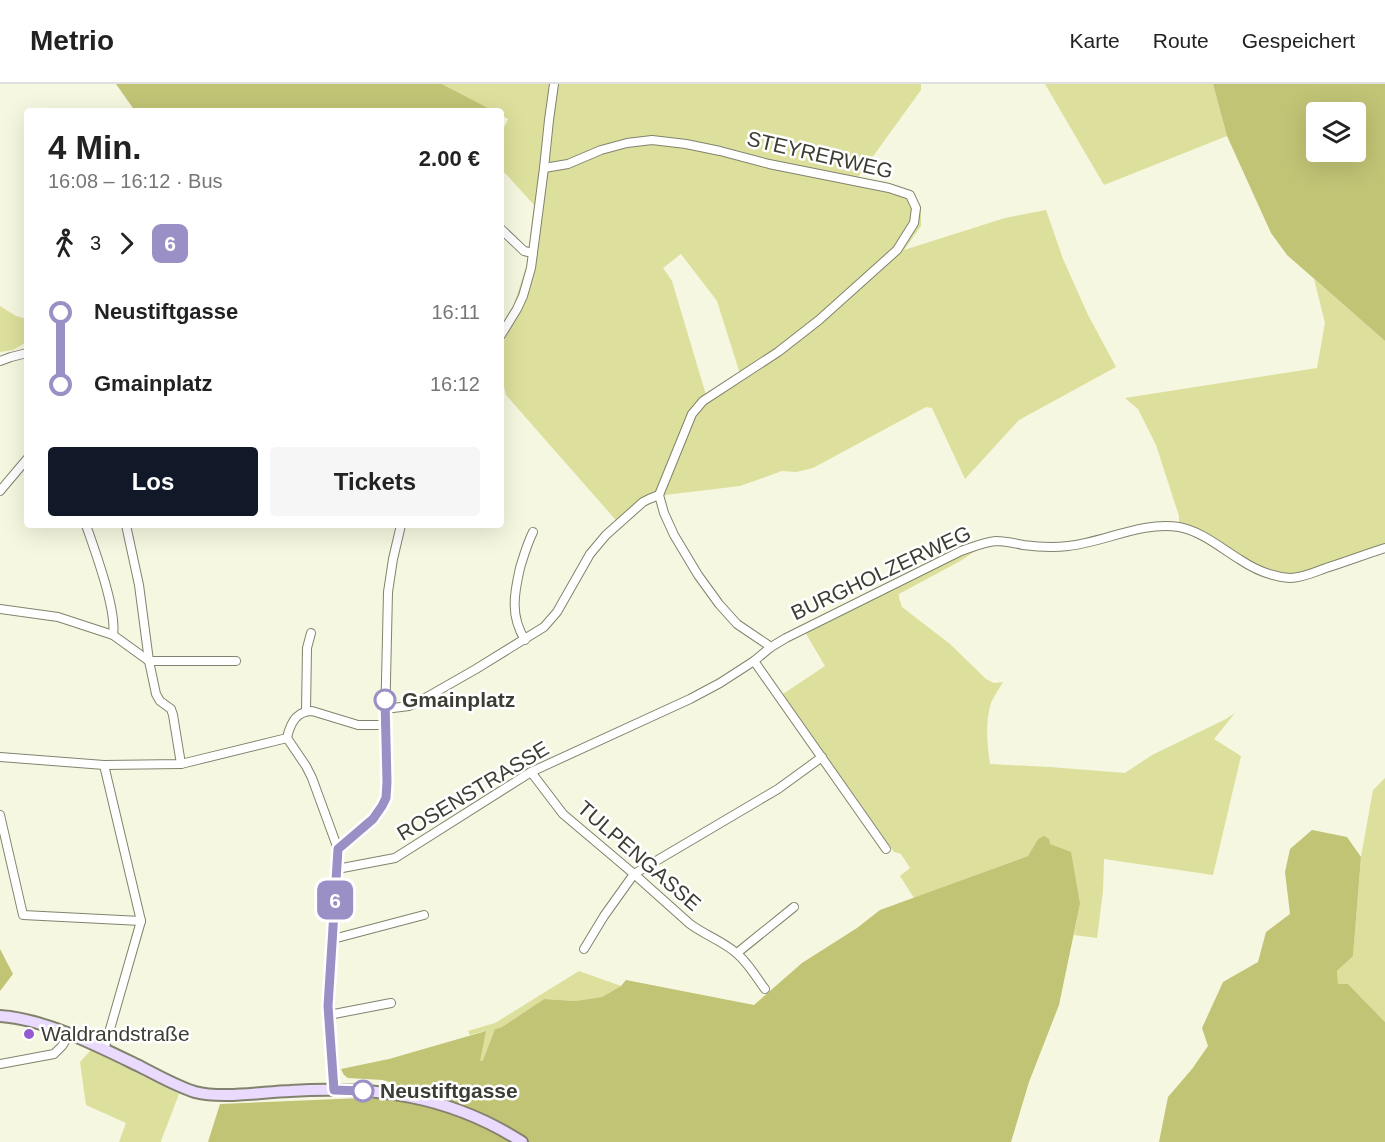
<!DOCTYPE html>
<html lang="de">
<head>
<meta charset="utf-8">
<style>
	:root { --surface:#fff; --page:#f6f6f6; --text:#222; --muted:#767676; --line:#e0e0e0; --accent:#111827 }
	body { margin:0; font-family:Helvetica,sans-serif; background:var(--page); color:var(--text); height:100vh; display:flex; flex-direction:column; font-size:22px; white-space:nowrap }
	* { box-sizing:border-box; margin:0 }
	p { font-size:20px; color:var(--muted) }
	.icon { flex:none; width:33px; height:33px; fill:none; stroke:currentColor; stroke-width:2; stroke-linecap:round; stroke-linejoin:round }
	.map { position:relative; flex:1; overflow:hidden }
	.sheet { position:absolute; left:24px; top:24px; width:480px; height:420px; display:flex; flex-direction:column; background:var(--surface); border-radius:6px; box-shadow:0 6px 24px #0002 }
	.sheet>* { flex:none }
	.badge { padding:0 12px; border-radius:9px; font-size:21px; line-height:39px }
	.tools { position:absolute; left:1306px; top:18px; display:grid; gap:12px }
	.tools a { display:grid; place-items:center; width:60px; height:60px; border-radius:6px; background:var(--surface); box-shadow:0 6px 24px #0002; font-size:30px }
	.map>.badge { position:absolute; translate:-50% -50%; box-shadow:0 0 0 3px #fff }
	.legs { display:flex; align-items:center; gap:9px; height:66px; padding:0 24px; font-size:20px }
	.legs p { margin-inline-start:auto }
	.headline { display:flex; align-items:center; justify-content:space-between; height:102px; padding:0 24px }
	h1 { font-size:33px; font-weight:800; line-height:45px }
	.cta { display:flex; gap:12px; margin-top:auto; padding:12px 24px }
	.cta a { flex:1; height:69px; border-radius:6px; background:var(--accent); color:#fff; font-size:24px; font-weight:800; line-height:69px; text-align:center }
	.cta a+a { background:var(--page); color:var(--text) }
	ul { padding:0 24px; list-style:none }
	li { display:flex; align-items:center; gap:21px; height:72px; font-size:22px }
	li i { display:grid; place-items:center; width:9px; height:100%; margin:0 8px; background:currentColor }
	li i::after { content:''; width:15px; height:15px; margin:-8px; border:4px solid; border-radius:50%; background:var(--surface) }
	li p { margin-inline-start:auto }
	li:first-child i { background:linear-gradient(#0000 50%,currentColor 0) }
	li:last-child i { background:linear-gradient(currentColor 50%,#0000 0) }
	header { display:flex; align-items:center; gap:36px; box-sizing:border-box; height:84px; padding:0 30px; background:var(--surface); border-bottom:2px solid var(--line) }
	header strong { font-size:28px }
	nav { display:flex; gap:33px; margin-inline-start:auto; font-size:21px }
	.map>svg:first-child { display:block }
	.green { fill:#dddf9c; fill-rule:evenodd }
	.forest { fill:#c1c375; fill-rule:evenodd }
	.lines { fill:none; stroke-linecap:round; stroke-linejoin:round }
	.street-casing { stroke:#82836e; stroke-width:10 }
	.secondary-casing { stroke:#82836e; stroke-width:14 }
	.street { stroke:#fff; stroke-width:8 }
	.secondary { stroke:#eadafd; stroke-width:10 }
	.line-1-casing { stroke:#fff; stroke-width:14 }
	.line-1 { stroke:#9b90c5; stroke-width:9 }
	.stop-1-dot { fill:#fff; stroke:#9b90c5; stroke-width:3 }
	.poi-dot { fill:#945ad1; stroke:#fff; stroke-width:2 }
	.labels { text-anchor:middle; stroke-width:5; stroke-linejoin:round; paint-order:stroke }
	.street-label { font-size:21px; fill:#3d3d34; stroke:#fff }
	.stop-label { font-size:21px; font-weight:bold; fill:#3d3d34; stroke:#fff; text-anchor:start }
	.poi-label { font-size:21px; fill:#3d3d34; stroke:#fff; text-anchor:start }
</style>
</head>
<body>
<header>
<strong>Metrio</strong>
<nav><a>Karte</a><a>Route</a><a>Gespeichert</a></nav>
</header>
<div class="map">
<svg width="1385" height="1058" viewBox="0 0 1385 1058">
	<rect width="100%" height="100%" fill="#f6f7e0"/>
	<!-- green -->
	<g class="green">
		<path d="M442,0H921V6L858,93L911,108L921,122V142L904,166L1005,134L1046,126L1063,175L1088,231L1116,283L1019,336L965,395L932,324L926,323L813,384L796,388L782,387L740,402L665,411L656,417L645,422L621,442L506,311L501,292V242L513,223L527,180L534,121L506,90L501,87V50L508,35L501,31V27H494ZM681,170L717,217L740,290L706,311L672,197L663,184Z"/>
		<polygon points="1045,0 1213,0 1227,52 1104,101"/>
		<path d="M1314,195L1385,257V460C1361,469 1306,493 1283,489C1271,487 1258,482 1247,477C1224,464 1204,447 1179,438V432L1156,361L1138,325L1125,314L1317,284L1325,239Z"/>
		<polygon points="0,222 16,232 27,235 27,258 13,266 0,268"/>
		<path d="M980,464L962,476L899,510V514L902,523L950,560L986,595L994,599L1003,598C999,605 994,612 991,619C985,638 987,661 990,680L1050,683L1125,689L1152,671L1226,635L1235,629L1214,655L1241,672L1213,791L1104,775L1103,807L1097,854L1074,851L1080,820L1038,755L1028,772L914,814L900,792L910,784L901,770L894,768L783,610L825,582L805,548L957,472Z"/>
		<polygon points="1385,694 1385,938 1348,900 1338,900 1337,887 1353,872 1361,773 1373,706"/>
		<polygon points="579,887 621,902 602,913 575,917 544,915 502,943 495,945 483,976 479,978 485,947 470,951 468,947 495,939"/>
		<polygon points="91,966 179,1010 161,1057 161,1058 119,1058 126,1039 86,1021 80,978"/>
	</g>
	<!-- forest -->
	<g class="forest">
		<polygon points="116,0 442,0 494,27 135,27"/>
		<path d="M1213,0H1385V257L1287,171L1271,149L1227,52ZM1317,28H1356V68H1317Z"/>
		<polygon points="1312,746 1347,753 1361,773 1353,872 1337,887 1338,900 1348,900 1385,938 1385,1058 1159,1058 1168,1013 1192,985 1208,962 1202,944 1223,898 1258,878 1266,848 1290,830 1285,788 1290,765"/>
		<polygon points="1044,752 1049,755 1050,760 1071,768 1080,820 1059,921 1029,998 1011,1058 208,1058 220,1020 362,1014 393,1016 392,999 383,996 348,994 344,991 341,985 389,975 486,947 480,977 483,976 495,945 502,943 544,915 575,917 602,913 621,902 626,896 754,921 802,879 857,844 880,826 1028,772 1038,755"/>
		<polygon points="0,865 13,890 0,907"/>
	</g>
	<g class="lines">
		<!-- street casing -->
		<g class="street-casing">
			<g id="street">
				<polyline points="544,84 568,80 601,66 627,59 652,56 686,60 720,67 769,80 889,104 910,111 916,124 914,139 897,166 819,236 778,268 703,317 692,330 659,411"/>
				<polyline points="501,145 524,167 533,169"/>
				<polyline points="501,251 517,225 523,212 531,184 544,84 549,36 554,0"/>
				<polyline points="0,277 11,273 27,269"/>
				<polyline points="0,407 27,375"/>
				<polyline points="659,411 664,429 674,451 698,491 719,520 737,540 771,563"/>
				<path d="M86,441C95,467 117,526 113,551"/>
				<polyline points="126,441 139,501 149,577 156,610 160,617 171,625 173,631 181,680"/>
				<polyline points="0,525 58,533 113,551 149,577"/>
				<path d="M525,556C510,532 514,510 520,484C524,471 527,460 533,448"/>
				<polyline points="149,577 236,577"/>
				<polyline points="754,577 886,765"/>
				<polyline points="385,625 409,622 427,613 476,585 544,543 557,528 590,470 606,451 643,418 649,415 659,411"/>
				<polyline points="306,627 307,564 311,549"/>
				<polyline points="287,654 306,682 312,694 338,765 328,922 334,1006"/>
				<path d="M287,654C290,640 296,627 312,627L358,641H385"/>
				<polyline points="0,673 104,681 181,680 287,654"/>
				<polyline points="104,681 141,837 104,966"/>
				<path d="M531,688L563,730L634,790L690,840C705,851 722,857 735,868C747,877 756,893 765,905"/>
				<polyline points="0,731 23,831 141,837"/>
				<polyline points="338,765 373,735 383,722 386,715 387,697 385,641 388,508 393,475 401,441"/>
				<path d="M337,785L395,774L531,688L690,615L720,599L754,577L771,563L786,554L961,467C973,463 984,458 996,457C1005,457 1014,459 1023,461C1038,463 1053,464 1068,462C1105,458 1142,437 1179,443C1201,447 1221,464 1239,475C1254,485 1272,493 1290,494C1303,494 1317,487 1329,483C1348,477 1366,470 1385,464"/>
				<polyline points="333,855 424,831"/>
				<polyline points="584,865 604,832 634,790 778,705 822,673"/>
				<polyline points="737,869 794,823"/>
				<polyline points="329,931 391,919"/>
				<polyline points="0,980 54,970 62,962 69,951"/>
			</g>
		</g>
		<!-- secondary casing -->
		<g class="secondary-casing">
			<path id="secondary" d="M0,932C46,935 100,963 141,983C159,992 176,1002 195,1008C222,1015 262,1008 290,1007C376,1002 449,1011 522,1058"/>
		</g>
		<!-- street -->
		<use href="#street" class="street"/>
		<!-- secondary -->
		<use href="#secondary" class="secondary"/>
	</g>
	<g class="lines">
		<!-- line-1 casing -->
		<g class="line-1-casing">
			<polyline id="line-1" points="363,1007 334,1006 328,922 338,765 373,735 382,722 386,714 387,698 385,616"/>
		</g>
		<!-- line-1 -->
		<use href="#line-1" class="line-1"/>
	</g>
	<!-- markers -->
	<g class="stop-1-dot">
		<circle cx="385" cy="616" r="10"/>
		<circle cx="363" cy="1007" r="10"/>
	</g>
	<circle class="poi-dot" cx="29" cy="950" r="6"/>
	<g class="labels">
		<!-- street labels -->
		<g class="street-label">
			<text transform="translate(820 71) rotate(13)" y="7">STEYRERWEG</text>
			<text transform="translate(881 489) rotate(-25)" y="7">BURGHOLZERWEG</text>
			<text transform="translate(473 707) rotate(-31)" y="7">ROSENSTRASSE</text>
			<text transform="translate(639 772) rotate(41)" y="7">TULPENGASSE</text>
		</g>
		<!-- stop labels -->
		<g class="stop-label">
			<text x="402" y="623">Gmainplatz</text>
			<text x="380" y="1014">Neustiftgasse</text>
		</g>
		<!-- poi labels -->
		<g class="poi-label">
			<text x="41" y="957">Waldrandstraße</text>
		</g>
	</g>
</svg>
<div class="tools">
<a><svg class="icon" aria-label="layers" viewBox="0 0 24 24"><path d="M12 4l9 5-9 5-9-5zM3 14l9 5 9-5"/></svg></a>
</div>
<b class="badge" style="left:335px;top:816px;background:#9b90c5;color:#fff">6</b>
<section class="sheet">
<div class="headline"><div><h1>4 Min.</h1><p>16:08 – 16:12 · Bus</p></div><b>2.00 €</b></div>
<div class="legs"><svg class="icon" aria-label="walk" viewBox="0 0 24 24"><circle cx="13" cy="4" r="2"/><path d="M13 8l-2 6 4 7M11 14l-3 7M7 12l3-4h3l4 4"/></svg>3<svg class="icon" aria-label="forward" viewBox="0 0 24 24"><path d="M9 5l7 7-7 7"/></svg><b class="badge" style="background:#9b90c5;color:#fff">6</b></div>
<ul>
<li><i style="color:#9b90c5"></i><b>Neustiftgasse</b><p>16:11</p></li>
<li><i style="color:#9b90c5"></i><b>Gmainplatz</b><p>16:12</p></li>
</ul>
<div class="cta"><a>Los</a><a>Tickets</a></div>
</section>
</div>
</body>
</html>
